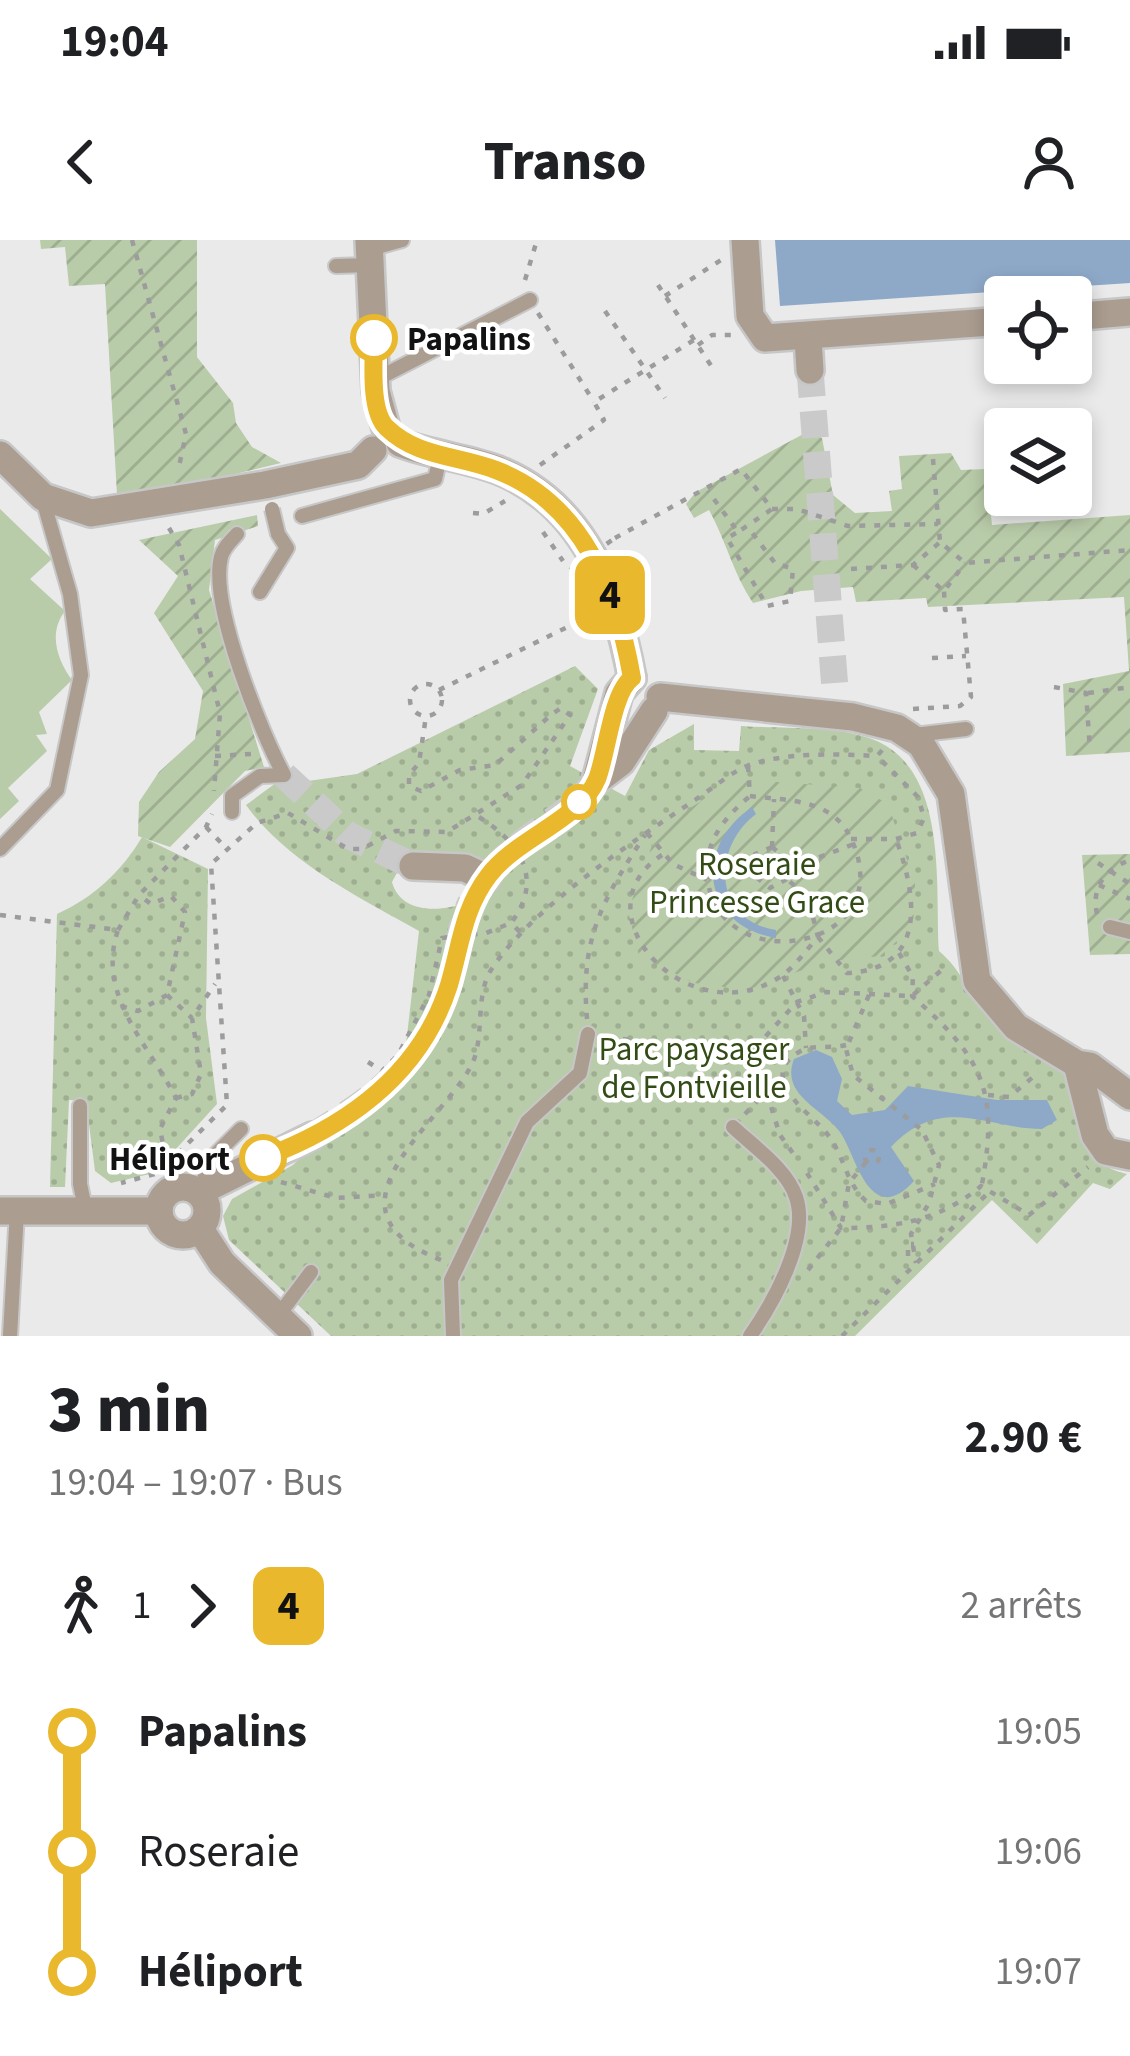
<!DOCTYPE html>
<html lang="fr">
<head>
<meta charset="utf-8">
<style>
	:root { --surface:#fff; --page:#f2f2f2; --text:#202124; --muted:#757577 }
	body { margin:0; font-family:"Source Sans 3",sans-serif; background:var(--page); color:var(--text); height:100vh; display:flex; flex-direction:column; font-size:45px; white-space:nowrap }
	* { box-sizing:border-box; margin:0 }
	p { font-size:39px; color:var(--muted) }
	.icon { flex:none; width:66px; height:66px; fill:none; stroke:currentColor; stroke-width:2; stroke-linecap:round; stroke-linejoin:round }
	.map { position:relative; height:1096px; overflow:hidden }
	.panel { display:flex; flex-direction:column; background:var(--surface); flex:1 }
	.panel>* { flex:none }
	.badge { padding:0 24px; border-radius:18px; font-size:42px; line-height:78px }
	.controls { position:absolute; left:984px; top:36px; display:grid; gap:24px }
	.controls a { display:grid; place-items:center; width:108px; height:108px; border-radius:12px; background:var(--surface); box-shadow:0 6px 18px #0003; font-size:60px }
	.map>.badge { position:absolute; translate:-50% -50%; box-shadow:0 0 0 6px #fff }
	.legs { display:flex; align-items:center; gap:18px; height:132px; padding:0 48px; font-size:39px }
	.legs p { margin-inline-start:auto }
	.head { display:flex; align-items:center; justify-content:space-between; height:204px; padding:0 48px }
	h1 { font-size:66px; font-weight:800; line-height:90px }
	ul { padding:0 48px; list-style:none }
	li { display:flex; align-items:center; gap:42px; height:120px; font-size:45px }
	li i { display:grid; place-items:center; width:18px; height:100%; margin:0 15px; background:currentColor }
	li i::after { content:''; width:30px; height:30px; margin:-15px; border:9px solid; border-radius:50%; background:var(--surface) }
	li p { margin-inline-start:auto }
	li:first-child i { background:linear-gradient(#0000 50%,currentColor 0) }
	li:last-child i { background:linear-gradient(currentColor 50%,#0000 0) }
	.status { display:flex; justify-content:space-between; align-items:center; height:84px; padding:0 60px; background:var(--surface); direction:ltr }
	.status svg { height:33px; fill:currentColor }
	header { display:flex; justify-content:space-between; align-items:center; height:156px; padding:0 48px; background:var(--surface); font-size:54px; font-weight:800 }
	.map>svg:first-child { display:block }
	.park { fill:url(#park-dots); fill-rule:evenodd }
	.garden { fill:url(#garden-furrows) }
	.pitch { fill:#b9cca9 }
	.water { fill:#8ea8c8 }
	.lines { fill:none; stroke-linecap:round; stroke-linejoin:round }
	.minor-tunnel { stroke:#cacacb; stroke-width:27; stroke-dasharray:27 14; stroke-linecap:butt }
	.service-casing { stroke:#c7c7c8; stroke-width:18 }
	.minor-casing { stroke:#c7c7c8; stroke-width:32 }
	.path { stroke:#9c9c9d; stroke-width:4.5; stroke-dasharray:6 9; stroke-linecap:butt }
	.service { stroke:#ab9d90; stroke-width:14 }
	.minor { stroke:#ab9d90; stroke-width:27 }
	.service-bridge-casing { stroke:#c7c7c8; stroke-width:18; stroke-linecap:butt }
	.path-bridge { stroke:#9c9c9d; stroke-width:4.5; stroke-dasharray:6 9; stroke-linecap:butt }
	.service-bridge { stroke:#ab9d90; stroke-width:14 }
	.line-1-casing { stroke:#fff; stroke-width:27 }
	.line-1 { stroke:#eab82c; stroke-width:18 }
	.stop-1-dot { fill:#fff; stroke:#eab82c; stroke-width:6 }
	.labels { text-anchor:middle; stroke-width:9; stroke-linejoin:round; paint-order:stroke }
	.stop-label { font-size:33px; font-weight:bold; fill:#121213; stroke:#fff; text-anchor:start }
	.park-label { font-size:33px; fill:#334c16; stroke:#fff }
</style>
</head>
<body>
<div class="status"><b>19:04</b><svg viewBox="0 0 49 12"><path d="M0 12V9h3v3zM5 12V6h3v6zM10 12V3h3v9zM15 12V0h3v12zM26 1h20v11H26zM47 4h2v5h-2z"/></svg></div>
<header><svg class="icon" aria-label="back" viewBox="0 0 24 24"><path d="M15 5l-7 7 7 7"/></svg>Transo<svg class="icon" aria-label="person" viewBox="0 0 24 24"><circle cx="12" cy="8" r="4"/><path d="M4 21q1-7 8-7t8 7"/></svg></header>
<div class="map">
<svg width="1130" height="1096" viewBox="0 0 1130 1096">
	<defs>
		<pattern id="park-dots" width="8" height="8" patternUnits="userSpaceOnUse" patternTransform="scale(3)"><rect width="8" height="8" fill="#b9cca9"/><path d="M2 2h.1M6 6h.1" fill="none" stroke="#9eae91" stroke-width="1.8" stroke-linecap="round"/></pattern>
		<pattern id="garden-furrows" width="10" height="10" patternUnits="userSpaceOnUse" patternTransform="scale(3)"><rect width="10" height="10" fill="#b9cca9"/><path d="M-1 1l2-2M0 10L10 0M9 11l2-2" fill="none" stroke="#9eae91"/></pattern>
	</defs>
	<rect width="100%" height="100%" fill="#eaeaeb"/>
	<!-- park -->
	<g class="park">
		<path d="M575,426L598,449L570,526L625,556L649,510L694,484V510L739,511L741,486C781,489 835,485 872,499C949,528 935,645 939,711C962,730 969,755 988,777C1009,803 1047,814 1069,840C1097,874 1063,918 1127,934L1110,949L1093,943L1037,1004L992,960L855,1096H331L229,1000L223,976L232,959L293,925L405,813L419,691C359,657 287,622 246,565L295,529L301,542L357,534ZM420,620L492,645C472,670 403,684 392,642L398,631Z"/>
		<path d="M142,597L208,629L206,778L217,864L154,933L111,943L95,931L86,861L69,860L65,947H50L57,674C93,658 122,631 142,597Z"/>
	</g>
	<!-- garden -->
	<g class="garden">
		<polygon points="40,0 197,0 197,117 233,163 236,183 252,207 281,223 164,251 117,255 105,44 69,46 65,7 41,9"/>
		<path d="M809,191L822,198L833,255L855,273L892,271L889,251L902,249L899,216L951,213L961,230L986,229L992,285L1130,275V512L1066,516L1063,444L1129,431L1124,357L928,367L926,358L856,362L853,347L801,351L753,363C733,333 727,303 709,270L694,278L686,264L696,252Z"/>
		<polygon points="257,275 258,286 215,300 209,350 264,527 245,531 170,607 138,596 139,562 159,532 195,499 203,451 154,373 178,336 139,300"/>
		<polygon points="735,539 860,548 888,564 915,644 913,687 880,716 825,722 747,750 695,743 639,716 628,671 658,589"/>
		<polygon points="1130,614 1130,714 1090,715 1082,615"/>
	</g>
	<!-- pitch -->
	<path class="pitch" d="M0,269L52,319L30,339L65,371C48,393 57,420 72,440L39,472L47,494L36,495L47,511L8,548L19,561L0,579Z"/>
	<!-- water -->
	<g class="water">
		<polygon points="775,0 1130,0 1130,43 780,66"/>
		<path d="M752,567L756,574C712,607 712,680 776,690V698C701,685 693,607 752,567Z"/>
		<path d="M816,810L832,817L842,839L837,861L852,875L885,870L908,846L997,860H1047L1057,880L1042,889C983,888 942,854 891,907L914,941C869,990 856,914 840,892C822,868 780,855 794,819Z"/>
	</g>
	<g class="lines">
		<!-- minor-tunnel -->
		<g class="minor-tunnel">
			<polyline points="810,130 835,449"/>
			<polyline points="284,535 348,595 413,626"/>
			<path d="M490,634C520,595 566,580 596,541"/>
			<path d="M312,896C378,856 424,823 449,745C457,717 459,689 471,662"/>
		</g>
		<!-- service casing -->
		<g class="service-casing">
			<g id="service">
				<polyline points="370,9 402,0"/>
				<polyline points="336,26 371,25"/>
				<polyline points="375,140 530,60"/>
				<polyline points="302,276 435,239 440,217"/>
				<polyline points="260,352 287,308 278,294"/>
				<polyline points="914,495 966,489"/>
				<path d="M232,572V556L260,536L284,535C261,492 209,364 221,317C223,308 231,301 237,294"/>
				<polyline points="0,609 57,550 81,435 70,354 43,260"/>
				<polyline points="1110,687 1130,692"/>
				<polyline points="80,866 80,944 86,973"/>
				<path d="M733,887C753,906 787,929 796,957C810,998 773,1063 750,1096"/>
				<polyline points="207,944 203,927 241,889"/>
				<polyline points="278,1076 311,1032"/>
				<polyline points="10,1096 17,971"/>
				<polyline points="453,1096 451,1040 527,882 580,833 588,794"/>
			</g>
		</g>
		<!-- minor casing -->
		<g class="minor-casing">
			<g id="minor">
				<polyline points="369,0 376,151 386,188"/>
				<polyline points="745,0 750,76 765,98 1005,81"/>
				<polyline points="1071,77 1130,72"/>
				<polyline points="808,99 810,130"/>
				<path d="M400,203C432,215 466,218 498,230C585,265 616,352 632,438"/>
				<polyline points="0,215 43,257 91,273 265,245 358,225 373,210"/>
				<polyline points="660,457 853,477 897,488 921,504 951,554 977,741 1016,787 1077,824 1090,826 1130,856"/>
				<polyline points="596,541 619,453 632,438"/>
				<polyline points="596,541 621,522 654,471"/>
				<polyline points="413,626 465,628 486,638"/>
				<polyline points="1077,824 1095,895 1106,911 1130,916"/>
				<circle cx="183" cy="971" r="24"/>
				<polyline points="199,952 312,896"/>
				<polyline points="0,971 159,971"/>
				<polyline points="200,989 222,1023 298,1096"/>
			</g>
		</g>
		<!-- path -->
		<g class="path">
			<polyline points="132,0 186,194 178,231"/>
			<polyline points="525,40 537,0"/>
			<polyline points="658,45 712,127"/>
			<polyline points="665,56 721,20"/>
			<polyline points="605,71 665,158"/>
			<polyline points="538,73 594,162"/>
			<polyline points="1077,103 1080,139"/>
			<polyline points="698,105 712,95 731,95"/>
			<polyline points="933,219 940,302 965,323 1130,310"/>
			<polyline points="540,225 604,180 594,162 694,100"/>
			<polyline points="772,269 797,269 848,286 938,284"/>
			<polyline points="473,273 483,274 505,261"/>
			<polyline points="169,288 179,305 220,473 214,551"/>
			<polyline points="543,292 563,321"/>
			<polyline points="736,293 727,298 767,366 790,361 793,329 775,323 747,286"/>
			<polyline points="615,298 741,229 772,269 738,292 708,251"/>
			<polyline points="913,325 944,351 965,323"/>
			<polyline points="851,329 913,325 939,303"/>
			<polyline points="932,418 966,416"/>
			<circle cx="426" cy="460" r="16"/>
			<polyline points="1054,447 1086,453 1090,510"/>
			<polyline points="439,450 592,375"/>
			<polyline points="1088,453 1130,447"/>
			<polyline points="913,469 960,466 971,457 963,369 945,370 944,351"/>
			<polyline points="215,516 251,514"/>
			<polyline points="748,526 750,556"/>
			<path d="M750,556C790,561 835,558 853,603C899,713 714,741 707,634C705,600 726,576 750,556Z"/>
			<path d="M479,577C521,603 544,640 511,683L523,695"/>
			<circle cx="553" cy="591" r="6"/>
			<polyline points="206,587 227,609"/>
			<polyline points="647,593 673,624 707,640"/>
			<polyline points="851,599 896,599 917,593 924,578 918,557 877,516 884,508"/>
			<polyline points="772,607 755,614 751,633 770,648 787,639"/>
			<polyline points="772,607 774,559"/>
			<polyline points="772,607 790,622 787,639"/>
			<path d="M662,615C574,672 688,796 780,737C794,728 807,709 818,697L808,658L787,639"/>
			<polyline points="522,616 549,595"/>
			<polyline points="1098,623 1130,644"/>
			<polyline points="791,628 854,604"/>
			<polyline points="1099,645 1130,659"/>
			<path d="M1097,674C1091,647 1105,629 1130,620"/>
			<path d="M0,675L118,690C96,755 147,802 176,858L160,889L167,924L155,934L121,943"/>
			<polyline points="118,690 139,655 206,587 212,574"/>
			<path d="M818,697L847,733C928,729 917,656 896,599"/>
			<path d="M899,713L913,737L912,756C983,818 999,851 982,944"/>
			<polyline points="783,736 804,776 806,808"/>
			<polyline points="167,755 192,778"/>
			<polyline points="869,755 846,809 853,835 922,890 939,925 929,963 911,994 916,1023"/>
			<polyline points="121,766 138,771 167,755 185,672 171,656 151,664 139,655"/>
			<path d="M587,779C580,698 602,661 645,595"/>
			<polyline points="608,797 726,813 753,810 797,762 826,752 912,756 945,727"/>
			<path d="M846,805C832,809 810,804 799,812C754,839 814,875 828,895C845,917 845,942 866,961L887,964L935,944"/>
			<polyline points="753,810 780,895 797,919"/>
			<polyline points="368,822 382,831 398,815 429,755 442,698 486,693 511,683"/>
			<polyline points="988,855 1009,857 1039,832"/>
			<polyline points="176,858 192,854 201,834 192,778 215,744"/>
			<polyline points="745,874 765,853"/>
			<circle cx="872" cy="917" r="7"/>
			<polyline points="167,924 227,865 211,624 257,583 288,573 348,609 362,609 396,591 447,592 522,545 570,475 561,468 552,474 495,525 460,530 421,551 409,546 409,535 419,523 426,476"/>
			<path d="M807,933L841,988C894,988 940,981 981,946L1029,975L1088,927"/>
			<polyline points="281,942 336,958 386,955"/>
			<polyline points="908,1016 908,1004 914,1004"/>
			<path d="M441,1020C315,971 435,889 470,828C486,801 474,757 491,730C530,669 635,600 695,560C712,549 731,532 749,525C788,512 837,514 877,516"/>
			<polyline points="808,1030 841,988 849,943 867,921"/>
			<polyline points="842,1096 990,951"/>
		</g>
		<!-- service -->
		<use href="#service" class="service"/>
		<!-- minor -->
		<use href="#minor" class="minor"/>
		<!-- service-bridge casing -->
		<g class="service-bridge-casing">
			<polyline id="service-bridge" points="272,269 278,294"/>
		</g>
		<!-- path-bridge -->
		<polyline class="path-bridge" points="570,330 615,298"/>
		<!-- service-bridge -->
		<use href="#service-bridge" class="service-bridge"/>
	</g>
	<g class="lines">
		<!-- line-1 casing -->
		<g class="line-1-casing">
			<path id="line-1" d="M263,918C348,886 421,834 449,745C461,704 463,669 489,635C517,598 580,580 597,539C607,514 612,452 632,438C617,352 583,263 496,230C456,215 417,217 387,188C369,171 374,121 374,98"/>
		</g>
		<!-- line-1 -->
		<use href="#line-1" class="line-1"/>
	</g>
	<!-- markers -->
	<g class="stop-1-dot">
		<circle cx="374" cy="98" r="21"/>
		<circle cx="579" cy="562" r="15"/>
		<circle cx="263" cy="918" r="21"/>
	</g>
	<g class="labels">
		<!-- stop labels -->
		<g class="stop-label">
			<text x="407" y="110">Papalins</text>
			<text x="230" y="930" text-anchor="end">Héliport</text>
		</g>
		<!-- park labels -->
		<g class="park-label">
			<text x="757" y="635">Roseraie<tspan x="757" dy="38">Princesse Grace</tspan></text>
			<text x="694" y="820">Parc paysager<tspan x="694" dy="38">de Fontvieille</tspan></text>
		</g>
	</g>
</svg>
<div class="controls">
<a><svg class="icon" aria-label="locate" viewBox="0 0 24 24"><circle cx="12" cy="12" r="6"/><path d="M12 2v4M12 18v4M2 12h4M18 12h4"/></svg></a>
<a><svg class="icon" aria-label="layers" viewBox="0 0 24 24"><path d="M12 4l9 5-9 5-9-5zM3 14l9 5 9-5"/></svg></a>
</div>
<b class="badge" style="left:610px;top:355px;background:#eab82c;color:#111">4</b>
</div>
<section class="panel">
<div class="head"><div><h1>3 min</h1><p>19:04 – 19:07 · Bus</p></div><b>2.90 €</b></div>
<div class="legs"><svg class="icon" aria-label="walk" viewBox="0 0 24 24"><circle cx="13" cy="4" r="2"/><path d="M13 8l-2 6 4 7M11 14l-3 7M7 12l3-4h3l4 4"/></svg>1<svg class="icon" aria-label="forward" viewBox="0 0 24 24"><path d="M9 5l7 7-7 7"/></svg><b class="badge" style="background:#eab82c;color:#111">4</b><p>2 arrêts</p></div>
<ul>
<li><i style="color:#eab82c"></i><b>Papalins</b><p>19:05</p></li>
<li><i style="color:#eab82c"></i><span>Roseraie</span><p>19:06</p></li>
<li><i style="color:#eab82c"></i><b>Héliport</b><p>19:07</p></li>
</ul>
</section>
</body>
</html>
